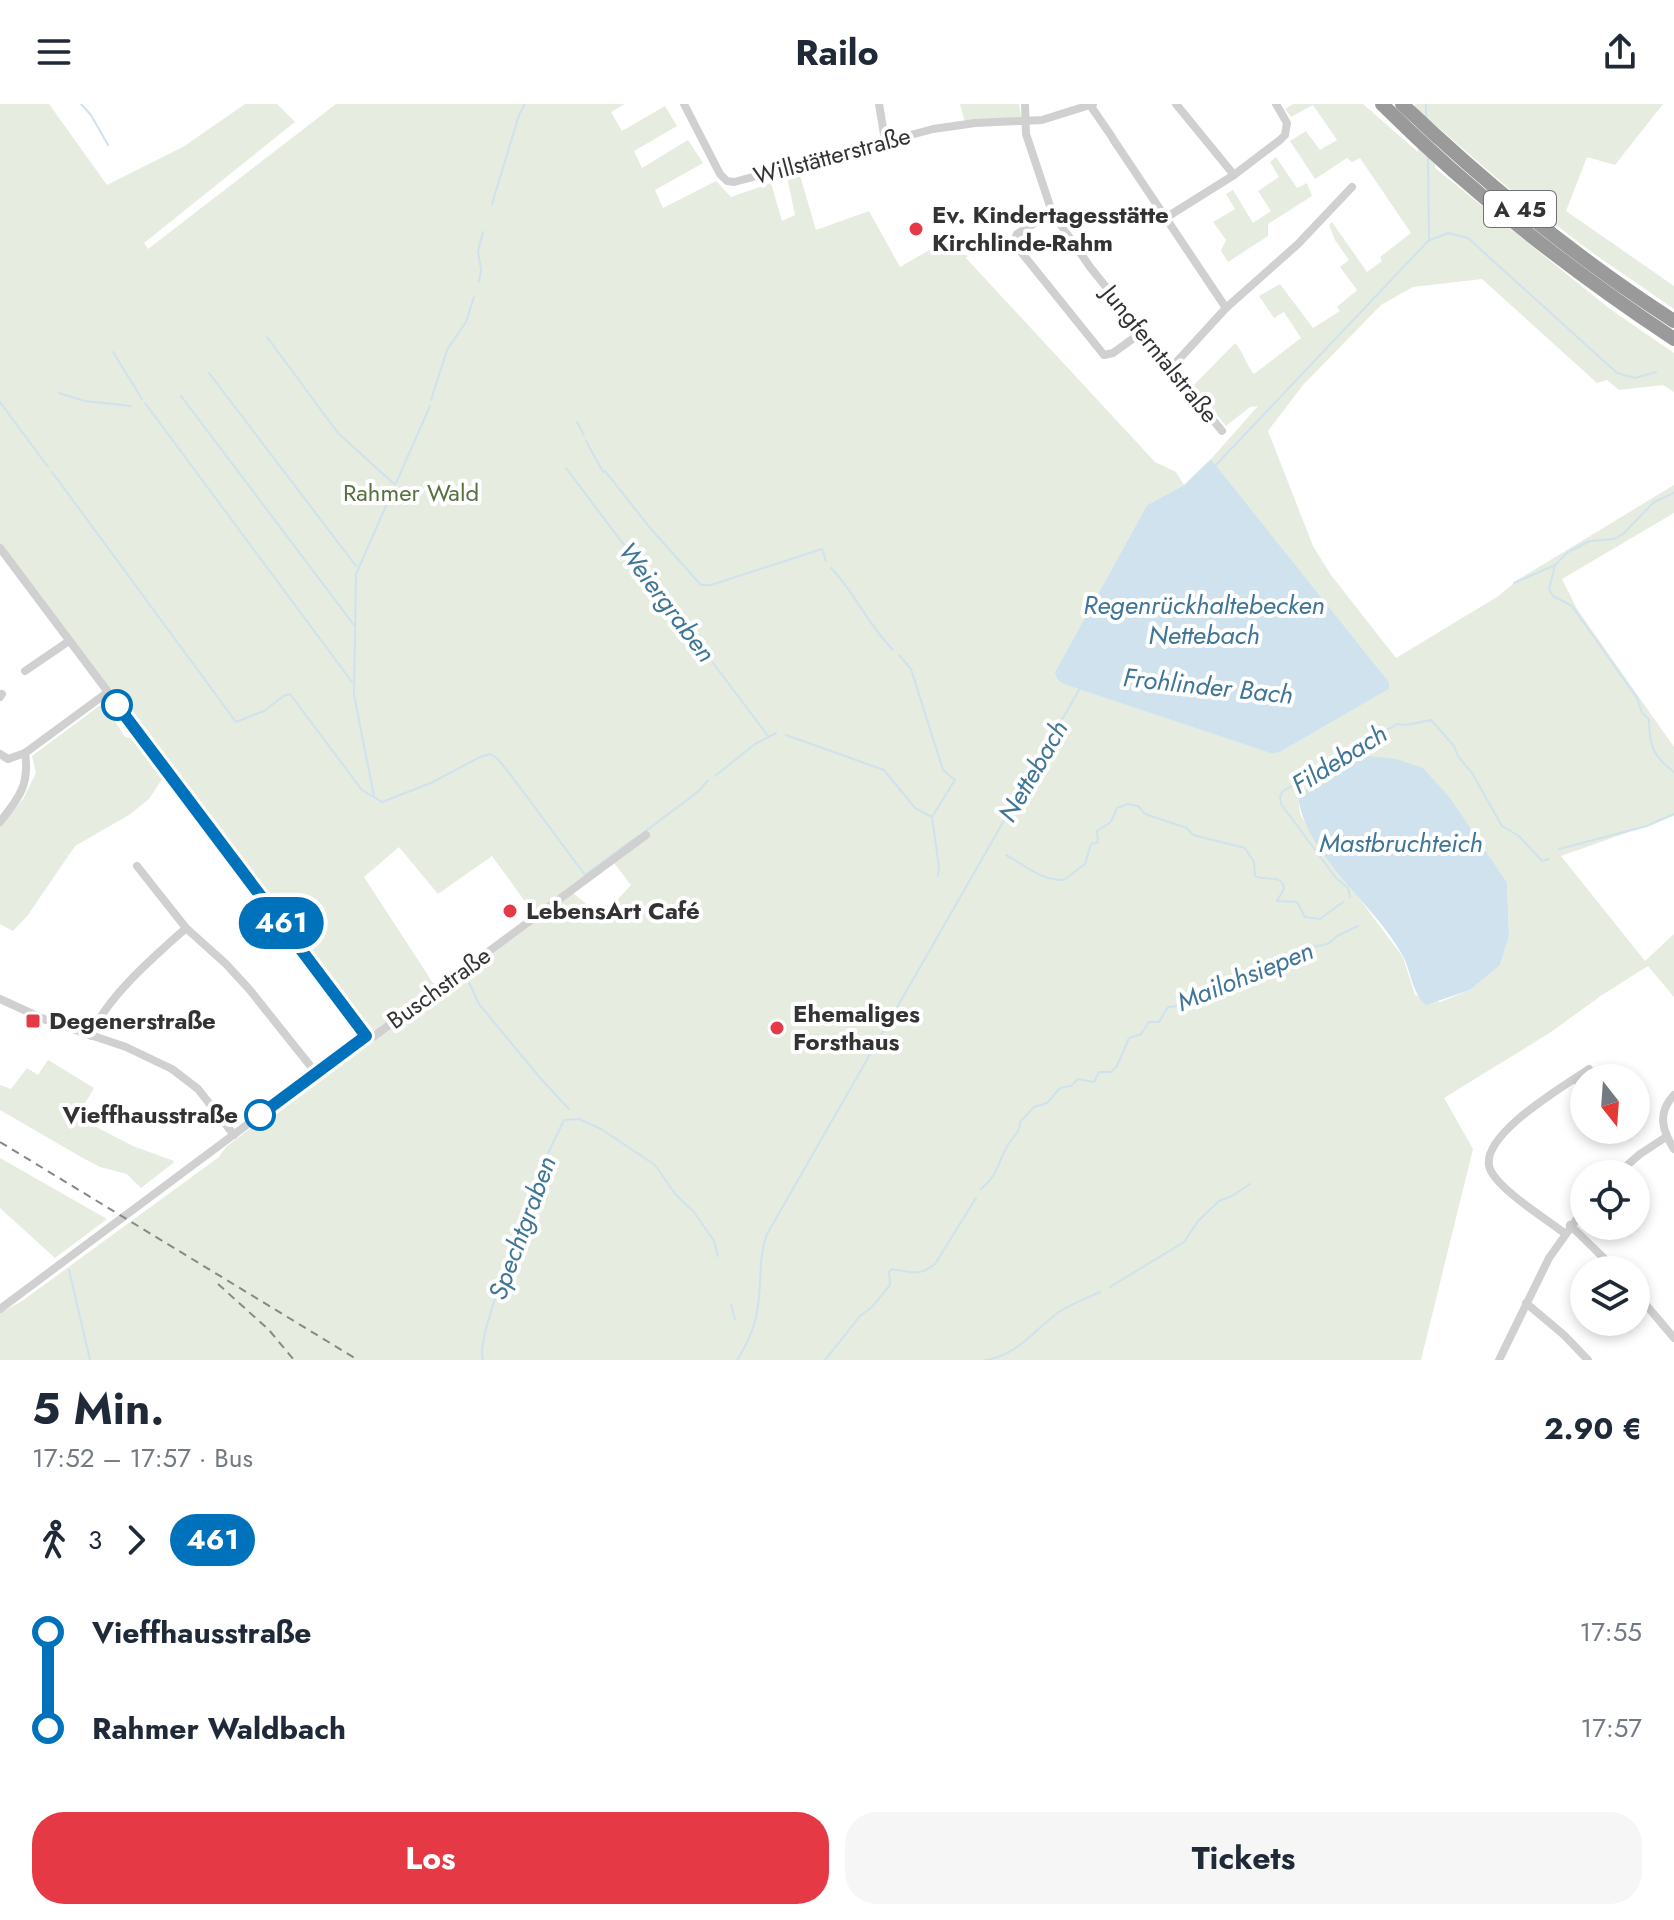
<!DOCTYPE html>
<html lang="de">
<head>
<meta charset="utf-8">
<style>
	:root { --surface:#fff; --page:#f6f6f7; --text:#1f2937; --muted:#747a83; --accent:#e63946 }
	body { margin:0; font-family:Jost,sans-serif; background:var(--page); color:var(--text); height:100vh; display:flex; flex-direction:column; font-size:30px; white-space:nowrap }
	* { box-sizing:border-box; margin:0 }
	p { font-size:26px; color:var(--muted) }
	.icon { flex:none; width:44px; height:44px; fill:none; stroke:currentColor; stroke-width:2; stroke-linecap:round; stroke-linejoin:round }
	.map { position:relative; height:1256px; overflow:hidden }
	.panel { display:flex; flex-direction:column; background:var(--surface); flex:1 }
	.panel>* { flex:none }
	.badge { padding:0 16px; border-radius:26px; font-size:28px; line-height:52px }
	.needle { width:52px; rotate:163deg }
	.controls { position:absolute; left:1570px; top:960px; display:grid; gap:16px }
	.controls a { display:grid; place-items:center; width:80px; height:80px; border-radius:50%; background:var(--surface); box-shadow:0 4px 12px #0003; font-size:40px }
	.map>.badge { position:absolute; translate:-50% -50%; box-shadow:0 0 0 4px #fff }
	.legs { display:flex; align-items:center; gap:12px; height:88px; padding:0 32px; font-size:26px }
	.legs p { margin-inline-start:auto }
	.summary { display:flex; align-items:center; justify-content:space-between; height:136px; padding:0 32px }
	h1 { font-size:44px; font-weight:700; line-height:60px }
	.action { display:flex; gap:16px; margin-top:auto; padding:16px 32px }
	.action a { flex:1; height:92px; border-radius:32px; background:var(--accent); color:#fff; font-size:32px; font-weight:700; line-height:92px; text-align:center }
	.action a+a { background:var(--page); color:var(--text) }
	ul { padding:0 32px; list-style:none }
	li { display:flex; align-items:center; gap:28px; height:96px; font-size:30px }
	li i { display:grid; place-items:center; width:12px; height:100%; margin:0 10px; background:currentColor }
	li i::after { content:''; width:20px; height:20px; margin:-10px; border:6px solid; border-radius:50%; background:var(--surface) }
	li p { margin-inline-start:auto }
	li:first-child i { background:linear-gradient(#0000 50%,currentColor 0) }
	li:last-child i { background:linear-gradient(currentColor 50%,#0000 0) }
	header { display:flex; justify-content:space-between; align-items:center; height:104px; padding:0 32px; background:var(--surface); font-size:36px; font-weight:700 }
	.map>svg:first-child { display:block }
	.green { fill:#e6ecdf; fill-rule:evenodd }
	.water { fill:#cfe2ee }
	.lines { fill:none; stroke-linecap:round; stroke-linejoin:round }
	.stream { stroke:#cfe2ee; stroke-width:2 }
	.minor { stroke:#d0d0d0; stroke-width:8 }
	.motorway { stroke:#9a9a9a; stroke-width:14 }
	.rail { stroke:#888; stroke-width:2; stroke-dasharray:8 6; stroke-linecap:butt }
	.line-1-casing { stroke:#fff; stroke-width:18 }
	.line-1 { stroke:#0072bc; stroke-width:12 }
	.poi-dot { fill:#e63946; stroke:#fff; stroke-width:3 }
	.stop-1-dot { fill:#fff; stroke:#0072bc; stroke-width:4 }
	.labels { text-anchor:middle; stroke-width:8; stroke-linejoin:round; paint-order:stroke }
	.shield { fill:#fff; stroke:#707070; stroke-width:2 }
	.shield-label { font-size:22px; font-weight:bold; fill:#333 }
	.street-label { font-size:24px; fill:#333; stroke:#fff }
	.poi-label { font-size:24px; font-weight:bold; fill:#333; stroke:#fff; text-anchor:start }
	.park-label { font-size:24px; fill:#56703f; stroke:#fff }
	.stop-label { font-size:24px; font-weight:bold; fill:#333; stroke:#fff; text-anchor:end }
	.water-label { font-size:26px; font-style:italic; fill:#3f7597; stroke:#fff }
</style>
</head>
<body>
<header><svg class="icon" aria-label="menu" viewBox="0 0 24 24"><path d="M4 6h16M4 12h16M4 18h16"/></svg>Railo<svg class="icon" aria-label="share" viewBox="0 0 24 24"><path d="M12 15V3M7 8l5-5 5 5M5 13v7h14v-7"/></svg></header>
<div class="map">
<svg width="1674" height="1256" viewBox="0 0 1674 1256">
	<rect width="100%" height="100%" fill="#fff"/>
	<!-- green -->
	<g class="green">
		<path d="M0,0H49L107,81L183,43L245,0H277L295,18L144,139L148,145L336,0H625L611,8L622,27L665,2L677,22L634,47L642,64L688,36L703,59L655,86L663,104L716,77L731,93L771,79L782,117L795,111L787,73L799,68L816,126L869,107L900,163L938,141L968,152L966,154L1155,358L1176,368L1184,381L1147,401L1055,568L1056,573L1075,584L1273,650L1280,648L1389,585V578L1211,355L1258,302L1250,303L1226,322L1193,282L1235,239C1244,249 1245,259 1254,270L1301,234L1284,208L1274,214L1259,192L1280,180L1313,224L1340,207L1337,203L1357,186L1340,163L1349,156L1335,136L1329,121L1332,118L1367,168L1382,157L1380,153L1411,129L1360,54L1352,58L1347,54L1315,75L1290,37L1306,27L1320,46L1337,36L1313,1L1291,13L1285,5L1293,0H1363L1418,48L1415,0H1663L1615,61L1587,53L1566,107L1674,182V205L1590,147L1506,82L1433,19L1435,64L1610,205L1674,249V288L1663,281L1619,286L1607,276L1597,279L1482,175L1413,183L1381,201L1303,281L1268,327L1313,442L1331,471L1396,554L1497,493L1519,475L1674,381V409L1562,475L1577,505L1674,643V712L1561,752L1645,857L1674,830V893L1648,862L1602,891L1551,928L1444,994L1473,1045L1421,1256H0V1209L22,1197L219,1053L226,1043L370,932L0,440ZM1298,693L1507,779L1509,832L1500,861L1470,886L1440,898L1415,891L1403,853L1314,734L1300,710ZM399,743L438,790L492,752L534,810L438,880L433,879L364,773ZM614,759L631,781L618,795L596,808L573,789Z"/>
		<polygon points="960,0 1019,0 1021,13 965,19"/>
		<polygon points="1276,53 1297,84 1307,79 1312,92 1268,120 1268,132 1228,158 1221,147 1226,136 1213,118 1235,105 1226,90 1233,86 1253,119 1271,107 1258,87 1279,73 1270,58"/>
		<polygon points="103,599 125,633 138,635 164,672 149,695 129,711 75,742 28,811 13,827 0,820 0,722 23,695 36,669 32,652"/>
		<polygon points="48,956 94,984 77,1013 133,1042 174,1057 173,1059 141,1084 127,1070 100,1063 81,1053 0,1006 0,981 11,985 27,964 38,971"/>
		<polygon points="0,1054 107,1115 55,1154 0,1104"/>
	</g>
	<!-- water -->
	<g class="water">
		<path d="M1211,355L1389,578V585L1280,648L1273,650L1075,584C1066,580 1056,579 1055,568L1147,401L1184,381Z"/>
		<path d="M1367,652L1396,655L1423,664L1450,694L1507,779L1509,832L1500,861L1470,886L1426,901C1411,887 1412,870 1403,852C1375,800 1306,752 1298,693L1332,665Z"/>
	</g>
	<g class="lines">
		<!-- stream -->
		<g class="stream">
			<polyline points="81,0 91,11 108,41"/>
			<polyline points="1426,0 1426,15"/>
			<polyline points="1428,53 1429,135"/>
			<polyline points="492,100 519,11 525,0"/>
			<polyline points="479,178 481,166 478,147 483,128"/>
			<polyline points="267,233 338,329 394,380"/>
			<polyline points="113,248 142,295"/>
			<polyline points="209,269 356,462"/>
			<polyline points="59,289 85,297 131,302"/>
			<polyline points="181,292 354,521"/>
			<polyline points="431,296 447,246 466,218 474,193"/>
			<polyline points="0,298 48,363"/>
			<polyline points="145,299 352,578"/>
			<polyline points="577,318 584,331"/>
			<polyline points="586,337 603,368 605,367 651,425 701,481 711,481 822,445 826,457"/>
			<polyline points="1215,362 1428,137 1448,129 1468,134 1617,269 1635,274 1656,268"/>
			<polyline points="566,364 768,632"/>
			<polyline points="52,368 236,618 264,607 285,591 290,590 362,686 382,698 431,679 480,653 490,650 497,654 510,670 585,771 638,732"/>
			<path d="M1555,461L1549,485L1553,492L1572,502L1637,594L1642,609L1649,615C1649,640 1653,653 1674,668"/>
			<path d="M831,464C855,489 868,521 893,546"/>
			<polyline points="1514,479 1555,461 1568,448 1590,437 1614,435 1623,430 1654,398 1674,389"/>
			<polyline points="899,551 911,565 943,666 955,676 932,713 939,763 938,772"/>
			<polyline points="786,631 884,666 915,704 932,713"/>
			<polyline points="1055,632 1068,627"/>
			<polyline points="715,672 755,640 776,629"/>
			<polyline points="374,692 354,591 356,470 430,302"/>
			<polyline points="643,729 699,687 708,676"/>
			<polyline points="1559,745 1647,722 1674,710"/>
			<path d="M1006,751C1026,762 1040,776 1064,776L1085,760L1091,740L1098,738L1097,727L1111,718L1117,704L1128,700L1138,702L1145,710L1187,724L1193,731L1245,744L1254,758L1255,772C1264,777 1277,771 1283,780L1284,785L1277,797L1297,798L1305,813L1320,815L1343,798"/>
			<polyline points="1350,793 1348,784 1336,774 1281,700 1280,692 1283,687 1397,620 1406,621 1431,616 1454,642 1458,652 1472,669 1502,722 1519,732 1542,757 1549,755"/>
			<polyline points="466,872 479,900 541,975 569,1005"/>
			<path d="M981,1085C998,1072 998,1057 1008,1041C1013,1032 1020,1029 1020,1018L1034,1003L1047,999L1060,984L1071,982L1078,975L1094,978L1099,968H1111L1117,962L1129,934L1141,930L1149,918H1159L1168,903C1180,903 1187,898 1196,890C1215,874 1259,874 1271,858L1291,857L1312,843L1328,840L1337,832L1358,822"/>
			<polyline points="69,1166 90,1256"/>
			<polyline points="1110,1183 1184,1138 1198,1117 1219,1097 1232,1092 1250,1080"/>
			<polyline points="731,1201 735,1215"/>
			<path d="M483,1256C476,1239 507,1163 514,1142L519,1134L518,1130L535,1076L564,1016L579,1015L601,1025L655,1061L676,1091L694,1108L714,1137L718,1152"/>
			<path d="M737,1256C748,1239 756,1221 758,1201C762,1175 758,1156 767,1130L1079,586"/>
			<path d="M825,1256L860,1212L872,1203L890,1181L889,1168L892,1165C910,1168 919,1173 935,1160L976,1094"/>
			<path d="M985,1256C1017,1252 1034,1226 1059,1208C1071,1200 1087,1194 1100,1188"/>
		</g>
		<!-- minor -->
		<g class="minor">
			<polyline points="684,0 720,70 727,77 734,78 933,25 975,19 1042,16 1093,0"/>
			<polyline points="879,0 885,36"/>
			<polyline points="1025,0 1026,30 1052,108 1090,163 1222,327"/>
			<polyline points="1176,0 1234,71"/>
			<polyline points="1090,1 1112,33"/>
			<polyline points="1113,35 1226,204"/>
			<polyline points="1052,108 1017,130 1014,137 1017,143 1104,251 1113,249 1142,228"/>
			<polyline points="1167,113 1234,71 1280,36 1285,31 1287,19 1276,0"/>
			<polyline points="1171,264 1226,204 1298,140 1352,83"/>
			<polyline points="0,444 366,932"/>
			<polyline points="25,567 69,537"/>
			<polyline points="0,593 2,590"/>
			<polyline points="0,650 8,655 25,649 108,588"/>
			<path d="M0,718C19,694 30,680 25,649"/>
			<polyline points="137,762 186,824 226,860 249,885 316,969"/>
			<polyline points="0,895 46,916 126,943 172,965 198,985 234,1031"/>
			<path d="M91,932C104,895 157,850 186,824"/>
			<polyline points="1576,974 1584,991"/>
			<path d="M1674,991C1657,1009 1662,1026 1674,1045"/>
			<polyline points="1617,1070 1640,1050 1666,1033"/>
			<polyline points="1570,1121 1616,1166"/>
			<path d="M1564,1129C1545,1114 1499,1086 1490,1065C1477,1032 1566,981 1589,965"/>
			<polyline points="1636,1189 1674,1234"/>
			<polyline points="1526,1199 1564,1231 1588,1256"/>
			<polyline points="0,1205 366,932 373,933 646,731"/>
			<polyline points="1499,1256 1549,1154 1584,1105"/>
		</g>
		<!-- motorway -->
		<g class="motorway">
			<path d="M1382,0C1470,88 1570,166 1674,235"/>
			<path d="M1402,0C1486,80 1576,154 1674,217"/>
		</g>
		<!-- rail -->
		<g class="rail">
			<polyline points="0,1038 358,1256"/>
			<polyline points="218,1180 269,1226 294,1256"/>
		</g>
	</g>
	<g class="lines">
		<!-- line-1 casing -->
		<g class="line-1-casing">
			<polyline id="line-1" points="117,601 366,932 260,1011"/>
		</g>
		<!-- line-1 -->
		<use href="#line-1" class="line-1"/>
	</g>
	<!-- markers -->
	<g class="poi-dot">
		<circle cx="916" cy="125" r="8"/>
		<circle cx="510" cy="807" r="8"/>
		<rect x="25" y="909" width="16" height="16" rx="4"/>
		<circle cx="777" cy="924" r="8"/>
	</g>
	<g class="stop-1-dot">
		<circle cx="117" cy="601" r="14"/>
		<circle cx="260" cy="1011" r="14"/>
	</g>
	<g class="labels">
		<!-- shield labels -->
		<rect class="shield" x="1484" y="87" width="72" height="36" rx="6"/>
		<g class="shield-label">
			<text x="1520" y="113">A 45</text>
		</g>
		<!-- street labels -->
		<g class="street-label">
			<text transform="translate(832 52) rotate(-15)" y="8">Willstätterstraße</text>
			<text transform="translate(1160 250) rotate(51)" y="8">Jungferntalstraße</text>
			<text transform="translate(439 884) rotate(-36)" y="8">Buschstraße</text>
		</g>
		<!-- poi labels -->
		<g class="poi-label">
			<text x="932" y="119">Ev. Kindertagesstätte<tspan x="932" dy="28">Kirchlinde-Rahm</tspan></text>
			<text x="526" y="815">LebensArt Café</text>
			<text x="793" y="918">Ehemaliges<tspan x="793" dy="28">Forsthaus</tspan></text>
			<text x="49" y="925">Degenerstraße</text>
		</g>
		<!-- park labels -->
		<g class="park-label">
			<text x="411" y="397">Rahmer Wald</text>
		</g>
		<!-- stop labels -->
		<g class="stop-label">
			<text x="238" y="1019">Vieffhausstraße</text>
		</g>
		<!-- water labels -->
		<g class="water-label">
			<text transform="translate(667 498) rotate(53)" y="9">Weiergraben</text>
			<text x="1204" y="510">Regenrückhaltebecken<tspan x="1204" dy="30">Nettebach</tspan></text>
			<text transform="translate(1208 582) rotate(6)" y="9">Frohlinder Bach</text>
			<text transform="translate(1339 655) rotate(-32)" y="9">Fildebach</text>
			<text transform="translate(1033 667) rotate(-60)" y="9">Nettebach</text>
			<text x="1401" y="748">Mastbruchteich</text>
			<text transform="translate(1245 872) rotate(-22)" y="9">Mailohsiepen</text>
			<text transform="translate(522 1124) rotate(-70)" y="9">Spechtgraben</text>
		</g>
	</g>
</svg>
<div class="controls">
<a><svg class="needle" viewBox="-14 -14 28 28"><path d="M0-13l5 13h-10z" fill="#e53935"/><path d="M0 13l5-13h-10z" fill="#747a83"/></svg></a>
<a><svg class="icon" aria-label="locate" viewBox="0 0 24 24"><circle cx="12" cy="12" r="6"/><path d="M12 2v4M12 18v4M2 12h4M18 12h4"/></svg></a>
<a><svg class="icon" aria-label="layers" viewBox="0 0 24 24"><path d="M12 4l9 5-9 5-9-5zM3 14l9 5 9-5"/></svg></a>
</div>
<b class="badge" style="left:281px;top:819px;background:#0072bc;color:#fff">461</b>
</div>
<section class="panel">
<div class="summary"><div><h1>5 Min.</h1><p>17:52 – 17:57 · Bus</p></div><b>2.90 €</b></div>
<div class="legs"><svg class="icon" aria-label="walk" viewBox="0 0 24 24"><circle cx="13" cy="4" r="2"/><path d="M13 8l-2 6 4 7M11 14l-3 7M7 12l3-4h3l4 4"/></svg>3<svg class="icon" aria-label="forward" viewBox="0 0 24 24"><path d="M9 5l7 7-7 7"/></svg><b class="badge" style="background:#0072bc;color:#fff">461</b></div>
<ul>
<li><i style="color:#0072bc"></i><b>Vieffhausstraße</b><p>17:55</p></li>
<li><i style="color:#0072bc"></i><b>Rahmer Waldbach</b><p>17:57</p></li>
</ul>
<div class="action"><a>Los</a><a>Tickets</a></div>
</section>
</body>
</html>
